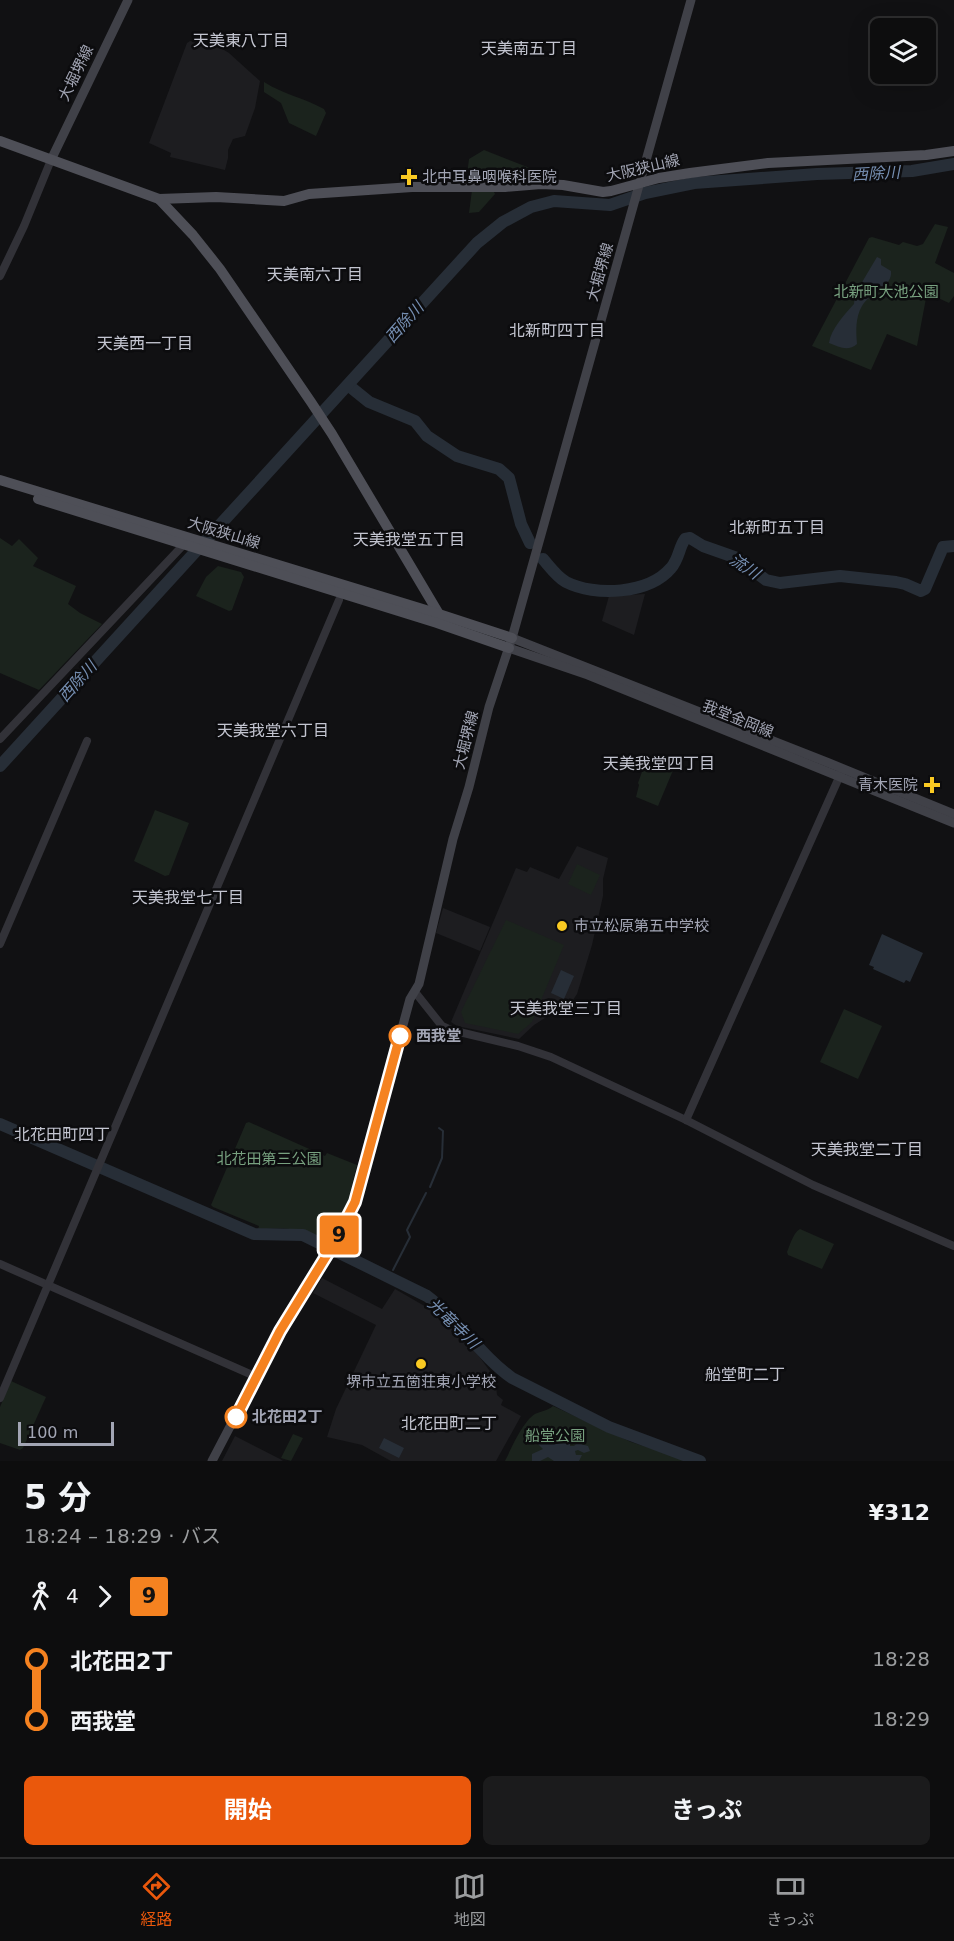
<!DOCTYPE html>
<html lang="ja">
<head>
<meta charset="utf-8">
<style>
	:root { --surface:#0d0d0e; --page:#1b1b1c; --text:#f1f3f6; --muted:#9a9c9e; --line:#2d2d2e; --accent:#ea580c }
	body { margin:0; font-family:"DejaVu Sans","Noto Sans JP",sans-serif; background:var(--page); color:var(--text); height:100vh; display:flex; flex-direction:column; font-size:22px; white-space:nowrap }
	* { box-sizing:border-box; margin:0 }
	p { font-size:20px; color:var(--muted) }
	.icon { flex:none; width:33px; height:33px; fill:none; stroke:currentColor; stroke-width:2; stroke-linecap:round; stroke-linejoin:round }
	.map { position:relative; height:1461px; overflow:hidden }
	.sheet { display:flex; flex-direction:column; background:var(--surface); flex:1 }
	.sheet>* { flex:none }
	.badge { padding:0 12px; border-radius:4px; font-size:21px; line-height:39px }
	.controls { position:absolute; left:870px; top:18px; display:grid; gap:12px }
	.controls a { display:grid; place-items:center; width:66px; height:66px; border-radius:9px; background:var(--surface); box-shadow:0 6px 24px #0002,0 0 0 2px var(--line); font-size:30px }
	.scale { position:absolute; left:18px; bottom:15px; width:96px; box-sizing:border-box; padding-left:6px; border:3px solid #a2a5b4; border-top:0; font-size:16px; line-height:21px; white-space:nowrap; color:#a2a5b4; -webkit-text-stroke:4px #0c0c0e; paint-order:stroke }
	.map>.badge { position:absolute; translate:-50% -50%; box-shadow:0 0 0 3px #fff }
	.legs { display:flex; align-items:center; gap:9px; height:66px; padding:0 24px; font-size:20px }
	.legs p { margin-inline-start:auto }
	.overview { display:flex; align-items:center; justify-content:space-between; height:102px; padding:0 24px }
	h1 { font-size:33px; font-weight:700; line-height:45px }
	.primary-button { display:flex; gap:12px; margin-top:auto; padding:12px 24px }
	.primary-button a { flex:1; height:69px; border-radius:9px; background:var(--accent); color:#fff; font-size:24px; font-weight:700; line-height:69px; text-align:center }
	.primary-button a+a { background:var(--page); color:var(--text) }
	ul { padding:0 24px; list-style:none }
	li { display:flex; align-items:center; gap:21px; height:60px; font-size:22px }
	li i { display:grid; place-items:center; width:9px; height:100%; margin:0 8px; background:currentColor }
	li i::after { content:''; width:15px; height:15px; margin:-8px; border:4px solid; border-radius:50%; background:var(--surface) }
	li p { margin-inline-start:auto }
	li:first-child i { background:linear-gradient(#0000 50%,currentColor 0) }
	li:last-child i { background:linear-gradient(currentColor 50%,#0000 0) }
	.tab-bar { display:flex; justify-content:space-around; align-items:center; height:84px; border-top:2px solid var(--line); background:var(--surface); font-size:16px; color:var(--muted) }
	.tab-bar a { display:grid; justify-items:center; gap:3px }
	.tab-bar .active { color:var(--accent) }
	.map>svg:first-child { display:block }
	.built { fill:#1d1d20 }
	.green { fill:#1b231d }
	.water { fill:#272e37 }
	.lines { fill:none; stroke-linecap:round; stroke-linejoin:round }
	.stream { stroke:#272e37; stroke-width:2 }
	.river { stroke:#272e37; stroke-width:12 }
	.tertiary { stroke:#323238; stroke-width:8 }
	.secondary { stroke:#404148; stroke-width:9 }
	.primary { stroke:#4e4f57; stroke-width:10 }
	.line-1-casing { stroke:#fff; stroke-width:14 }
	.line-1 { stroke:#f58220; stroke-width:9 }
	.poi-dot { fill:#faca22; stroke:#0c0c0e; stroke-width:2 }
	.stop-1-dot { fill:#fff; stroke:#f58220; stroke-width:3 }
	.labels { text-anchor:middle; stroke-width:5; stroke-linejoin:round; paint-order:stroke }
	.street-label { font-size:15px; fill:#a2a5b4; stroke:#0c0c0e }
	.poi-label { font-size:15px; fill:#a2a5b4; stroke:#0c0c0e; text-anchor:start }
	.park-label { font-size:15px; fill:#77a07f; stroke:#0c0c0e }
	.stop-label { font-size:15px; font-weight:bold; fill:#a2a5b4; stroke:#0c0c0e; text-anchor:start }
	.neighbourhood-label { font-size:16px; fill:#c3c5d0; stroke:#0c0c0e }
	.water-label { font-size:16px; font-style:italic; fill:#768fb2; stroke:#0c0c0e }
</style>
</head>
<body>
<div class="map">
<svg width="954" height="1461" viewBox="0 0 954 1461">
	<rect width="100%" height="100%" fill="#111113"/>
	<!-- built -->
	<g class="built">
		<polygon points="190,41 219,47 229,53 260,81 255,108 245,136 233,139 228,150 228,158 225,170 170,157 171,153 149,143 187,43"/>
		<polygon points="645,594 634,635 602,621 609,596"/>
		<polygon points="577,846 608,858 603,879 603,896 592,945 577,994 573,1000 534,1025 519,1039 457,1026 451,1022 516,868 527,872 530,867 559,879"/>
		<polygon points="443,908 490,927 480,951 436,933"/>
		<polygon points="322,1278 382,1309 395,1289 435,1312 475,1351 495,1378 497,1395 503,1400 501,1405 521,1416 496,1461 391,1461 362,1445 327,1437 336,1409 376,1325 313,1293"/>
		<polygon points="235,1436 280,1459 283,1461 222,1461"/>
	</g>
	<!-- green -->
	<g class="green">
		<path d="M264,82C283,94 304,98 324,109L326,113L316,136L289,123L281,103L264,92Z"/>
		<polygon points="484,150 535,170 533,180 493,184 466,183 469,159"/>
		<polygon points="472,190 494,192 495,194 479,212 469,213"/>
		<polygon points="935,224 948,227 935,263 954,273 954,296 949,303 927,293 917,346 887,334 871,370 812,346 869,238 872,237 899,245 903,242 917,246 923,244"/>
		<polygon points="0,538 12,546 19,539 38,558 33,566 76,586 68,604 80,613 102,624 39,690 0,673"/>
		<polygon points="218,566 241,572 244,577 232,610 229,611 196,596 206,577"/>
		<polygon points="648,755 673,766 674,768 658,806 636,797 639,785 638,783"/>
		<polygon points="155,810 189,823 169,875 165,876 134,861"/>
		<polygon points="577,864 600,875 591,895 568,884"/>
		<polygon points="506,920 564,945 532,1022 518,1034 465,1023 461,1012"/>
		<polygon points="844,1009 882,1026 858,1079 820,1062"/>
		<path d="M249,1122L325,1156L327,1153L357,1165L348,1202L326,1240C299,1227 287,1228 258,1229L259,1226L213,1207L211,1205L246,1123Z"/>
		<path d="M800,1229L834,1244L822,1269L788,1255L787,1252C790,1245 793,1233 800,1229Z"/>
		<polygon points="11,1381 46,1397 23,1448 20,1450 0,1443 0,1407"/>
		<path d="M553,1406L631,1442L690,1461H505C511,1449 523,1421 535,1414C541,1411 547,1411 553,1406Z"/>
		<polygon points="293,1434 303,1438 291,1461 281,1458"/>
	</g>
	<!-- water -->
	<g class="water">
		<path d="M877,257L881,259V265L891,271C893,287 869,293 862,306C855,318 856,332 857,344C848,352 839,347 829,343C831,329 844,315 854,304L855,294Z"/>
		<polygon points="882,934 923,953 910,982 906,980 904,983 873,969 874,967 869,965"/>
		<polygon points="561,970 574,976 564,999 551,993"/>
		<path d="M558,1430L564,1431L574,1441L570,1442V1446H574L577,1443L588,1446L590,1451L584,1453L578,1450L575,1451L576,1455H582L579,1461H554L548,1457L540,1461H532V1454L543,1449L537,1443C539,1432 549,1431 558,1430Z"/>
		<polygon points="384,1438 404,1448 399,1458 379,1448"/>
	</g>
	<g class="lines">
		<!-- stream -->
		<g class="stream">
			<polyline points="430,1187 442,1158 443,1131 439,1128"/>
			<polyline points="393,1270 410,1237 407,1230 426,1193"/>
			<polyline points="389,1278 389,1277"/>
		</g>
		<!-- river -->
		<g class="river">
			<polyline points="348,385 369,402 415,421 427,436 457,456 499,469 509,478 521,524 530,543"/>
			<path d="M543,559C550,567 557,577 566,582C595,597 649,594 671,568C679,559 679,547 685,539L690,538L703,546L737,558L766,580L780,583L840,576L896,582L905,584L921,591L925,589L943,547L954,546"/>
			<polyline points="0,766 477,243 503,222 531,207 554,201 610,205 645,193 694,183 817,174 912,171 954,164"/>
			<path d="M0,1124L254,1234L303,1235L427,1296C459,1320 480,1355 512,1378L609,1427L700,1461"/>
		</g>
		<!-- tertiary -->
		<g class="tertiary">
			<polyline points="0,276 24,226 51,160"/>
			<polyline points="0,739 188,540"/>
			<polyline points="0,944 87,741"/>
			<polyline points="415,992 442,1026 451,1030 518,1046 551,1057 686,1120 813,1185 954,1246"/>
			<polyline points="686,1120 841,773"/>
			<polyline points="0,1264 257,1377"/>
			<polyline points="0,1398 339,600"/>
		</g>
		<!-- secondary -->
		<g class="secondary">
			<polyline points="51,160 128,0"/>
			<polyline points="512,638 829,763 954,814"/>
			<polyline points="509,648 588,675 954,823"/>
			<polyline points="212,1461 280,1331 333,1245 355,1202 410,999 419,984 453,839 469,787 489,707 512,638 691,0"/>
		</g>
		<!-- primary -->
		<g class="primary">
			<polyline points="0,141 159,199 216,197 284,201 309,194 412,187 505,187 541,184 563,185 603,192 611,191 659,178 690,173 768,163 926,155 954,151"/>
			<polyline points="159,199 193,235 220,269 311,402 332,434 439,614 438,616"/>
			<polyline points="0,480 439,614 512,638"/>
			<polyline points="38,499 437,623 509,648"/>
		</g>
	</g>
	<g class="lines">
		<!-- line-1 casing -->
		<g class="line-1-casing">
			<polyline id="line-1" points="236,1417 280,1331 333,1245 355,1202 400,1036"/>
		</g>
		<!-- line-1 -->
		<use href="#line-1" class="line-1"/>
	</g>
	<!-- markers -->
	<g class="poi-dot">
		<path d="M406 168h6v6h6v6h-6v6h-6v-6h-6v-6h6z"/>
		<path d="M929 776h6v6h6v6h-6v6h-6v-6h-6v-6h6z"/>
		<circle cx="562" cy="926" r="6"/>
		<circle cx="421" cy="1364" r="6"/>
	</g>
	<g class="stop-1-dot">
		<circle cx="400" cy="1036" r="10"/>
		<circle cx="236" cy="1417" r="10"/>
	</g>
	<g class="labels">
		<!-- street labels -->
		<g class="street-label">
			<text transform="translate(76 73) rotate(-64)" y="5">大堀堺線</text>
			<text transform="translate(643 168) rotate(-13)" y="5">大阪狭山線</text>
			<text transform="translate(600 272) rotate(-74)" y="5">大堀堺線</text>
			<text transform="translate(224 533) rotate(17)" y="5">大阪狭山線</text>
			<text transform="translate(738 719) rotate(22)" y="5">我堂金岡線</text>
			<text transform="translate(466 740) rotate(-76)" y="5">大堀堺線</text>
		</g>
		<!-- poi labels -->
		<g class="poi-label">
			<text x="422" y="182">北中耳鼻咽喉科医院</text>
			<text x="918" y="790" text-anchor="end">青木医院</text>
			<text x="574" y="931">市立松原第五中学校</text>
			<text x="421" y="1387" text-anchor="middle">堺市立五箇荘東小学校</text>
		</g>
		<!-- park labels -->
		<g class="park-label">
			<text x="886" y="297">北新町大池公園</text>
			<text x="269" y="1164">北花田第三公園</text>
			<text x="555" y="1441">船堂公園</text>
		</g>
		<!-- stop labels -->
		<g class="stop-label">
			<text x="416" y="1041">西我堂</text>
			<text x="252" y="1422">北花田2丁</text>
		</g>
		<!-- neighbourhood labels -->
		<g class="neighbourhood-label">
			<text x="241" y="46">天美東八丁目</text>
			<text x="529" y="54">天美南五丁目</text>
			<text x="315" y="280">天美南六丁目</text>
			<text x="557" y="336">北新町四丁目</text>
			<text x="145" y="349">天美西一丁目</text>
			<text x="777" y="533">北新町五丁目</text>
			<text x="409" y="545">天美我堂五丁目</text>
			<text x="273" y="736">天美我堂六丁目</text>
			<text x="659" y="769">天美我堂四丁目</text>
			<text x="188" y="903">天美我堂七丁目</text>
			<text x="566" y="1014">天美我堂三丁目</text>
			<text x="62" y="1140">北花田町四丁</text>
			<text x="867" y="1155">天美我堂二丁目</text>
			<text x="745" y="1380">船堂町二丁</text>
			<text x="449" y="1429">北花田町二丁</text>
		</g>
		<!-- water labels -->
		<g class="water-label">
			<text transform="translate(876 173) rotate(-3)" y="6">西除川</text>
			<text transform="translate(404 322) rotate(-48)" y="6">西除川</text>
			<text transform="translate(745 566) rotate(33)" y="6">流川</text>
			<text transform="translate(77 681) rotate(-48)" y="6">西除川</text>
			<text transform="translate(454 1323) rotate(44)" y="6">光竜寺川</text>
		</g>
	</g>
</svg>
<div class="controls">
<a><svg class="icon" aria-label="layers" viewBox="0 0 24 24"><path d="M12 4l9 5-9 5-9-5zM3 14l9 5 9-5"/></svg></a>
</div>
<div class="scale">100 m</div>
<b class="badge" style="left:339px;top:1235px;background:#f58220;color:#111">9</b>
</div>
<section class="sheet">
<div class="overview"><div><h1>5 分</h1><p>18:24 – 18:29 · バス</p></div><b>¥312</b></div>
<div class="legs"><svg class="icon" aria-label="walk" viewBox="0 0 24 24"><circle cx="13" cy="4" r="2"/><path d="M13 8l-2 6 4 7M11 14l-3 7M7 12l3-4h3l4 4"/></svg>4<svg class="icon" aria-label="forward" viewBox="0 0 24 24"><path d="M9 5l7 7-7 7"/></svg><b class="badge" style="background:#f58220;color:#111">9</b></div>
<ul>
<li><i style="color:#f58220"></i><b>北花田2丁</b><p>18:28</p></li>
<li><i style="color:#f58220"></i><b>西我堂</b><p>18:29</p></li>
</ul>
<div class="primary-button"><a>開始</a><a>きっぷ</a></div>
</section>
<nav class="tab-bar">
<a class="active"><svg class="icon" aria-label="directions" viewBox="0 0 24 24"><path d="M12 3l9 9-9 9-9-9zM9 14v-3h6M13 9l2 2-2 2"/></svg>経路</a>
<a><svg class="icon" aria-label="map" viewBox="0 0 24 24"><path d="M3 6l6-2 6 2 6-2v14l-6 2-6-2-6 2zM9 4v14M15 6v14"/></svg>地図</a>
<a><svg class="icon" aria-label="tickets" viewBox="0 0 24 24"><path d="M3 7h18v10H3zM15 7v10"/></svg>きっぷ</a>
</nav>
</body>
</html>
